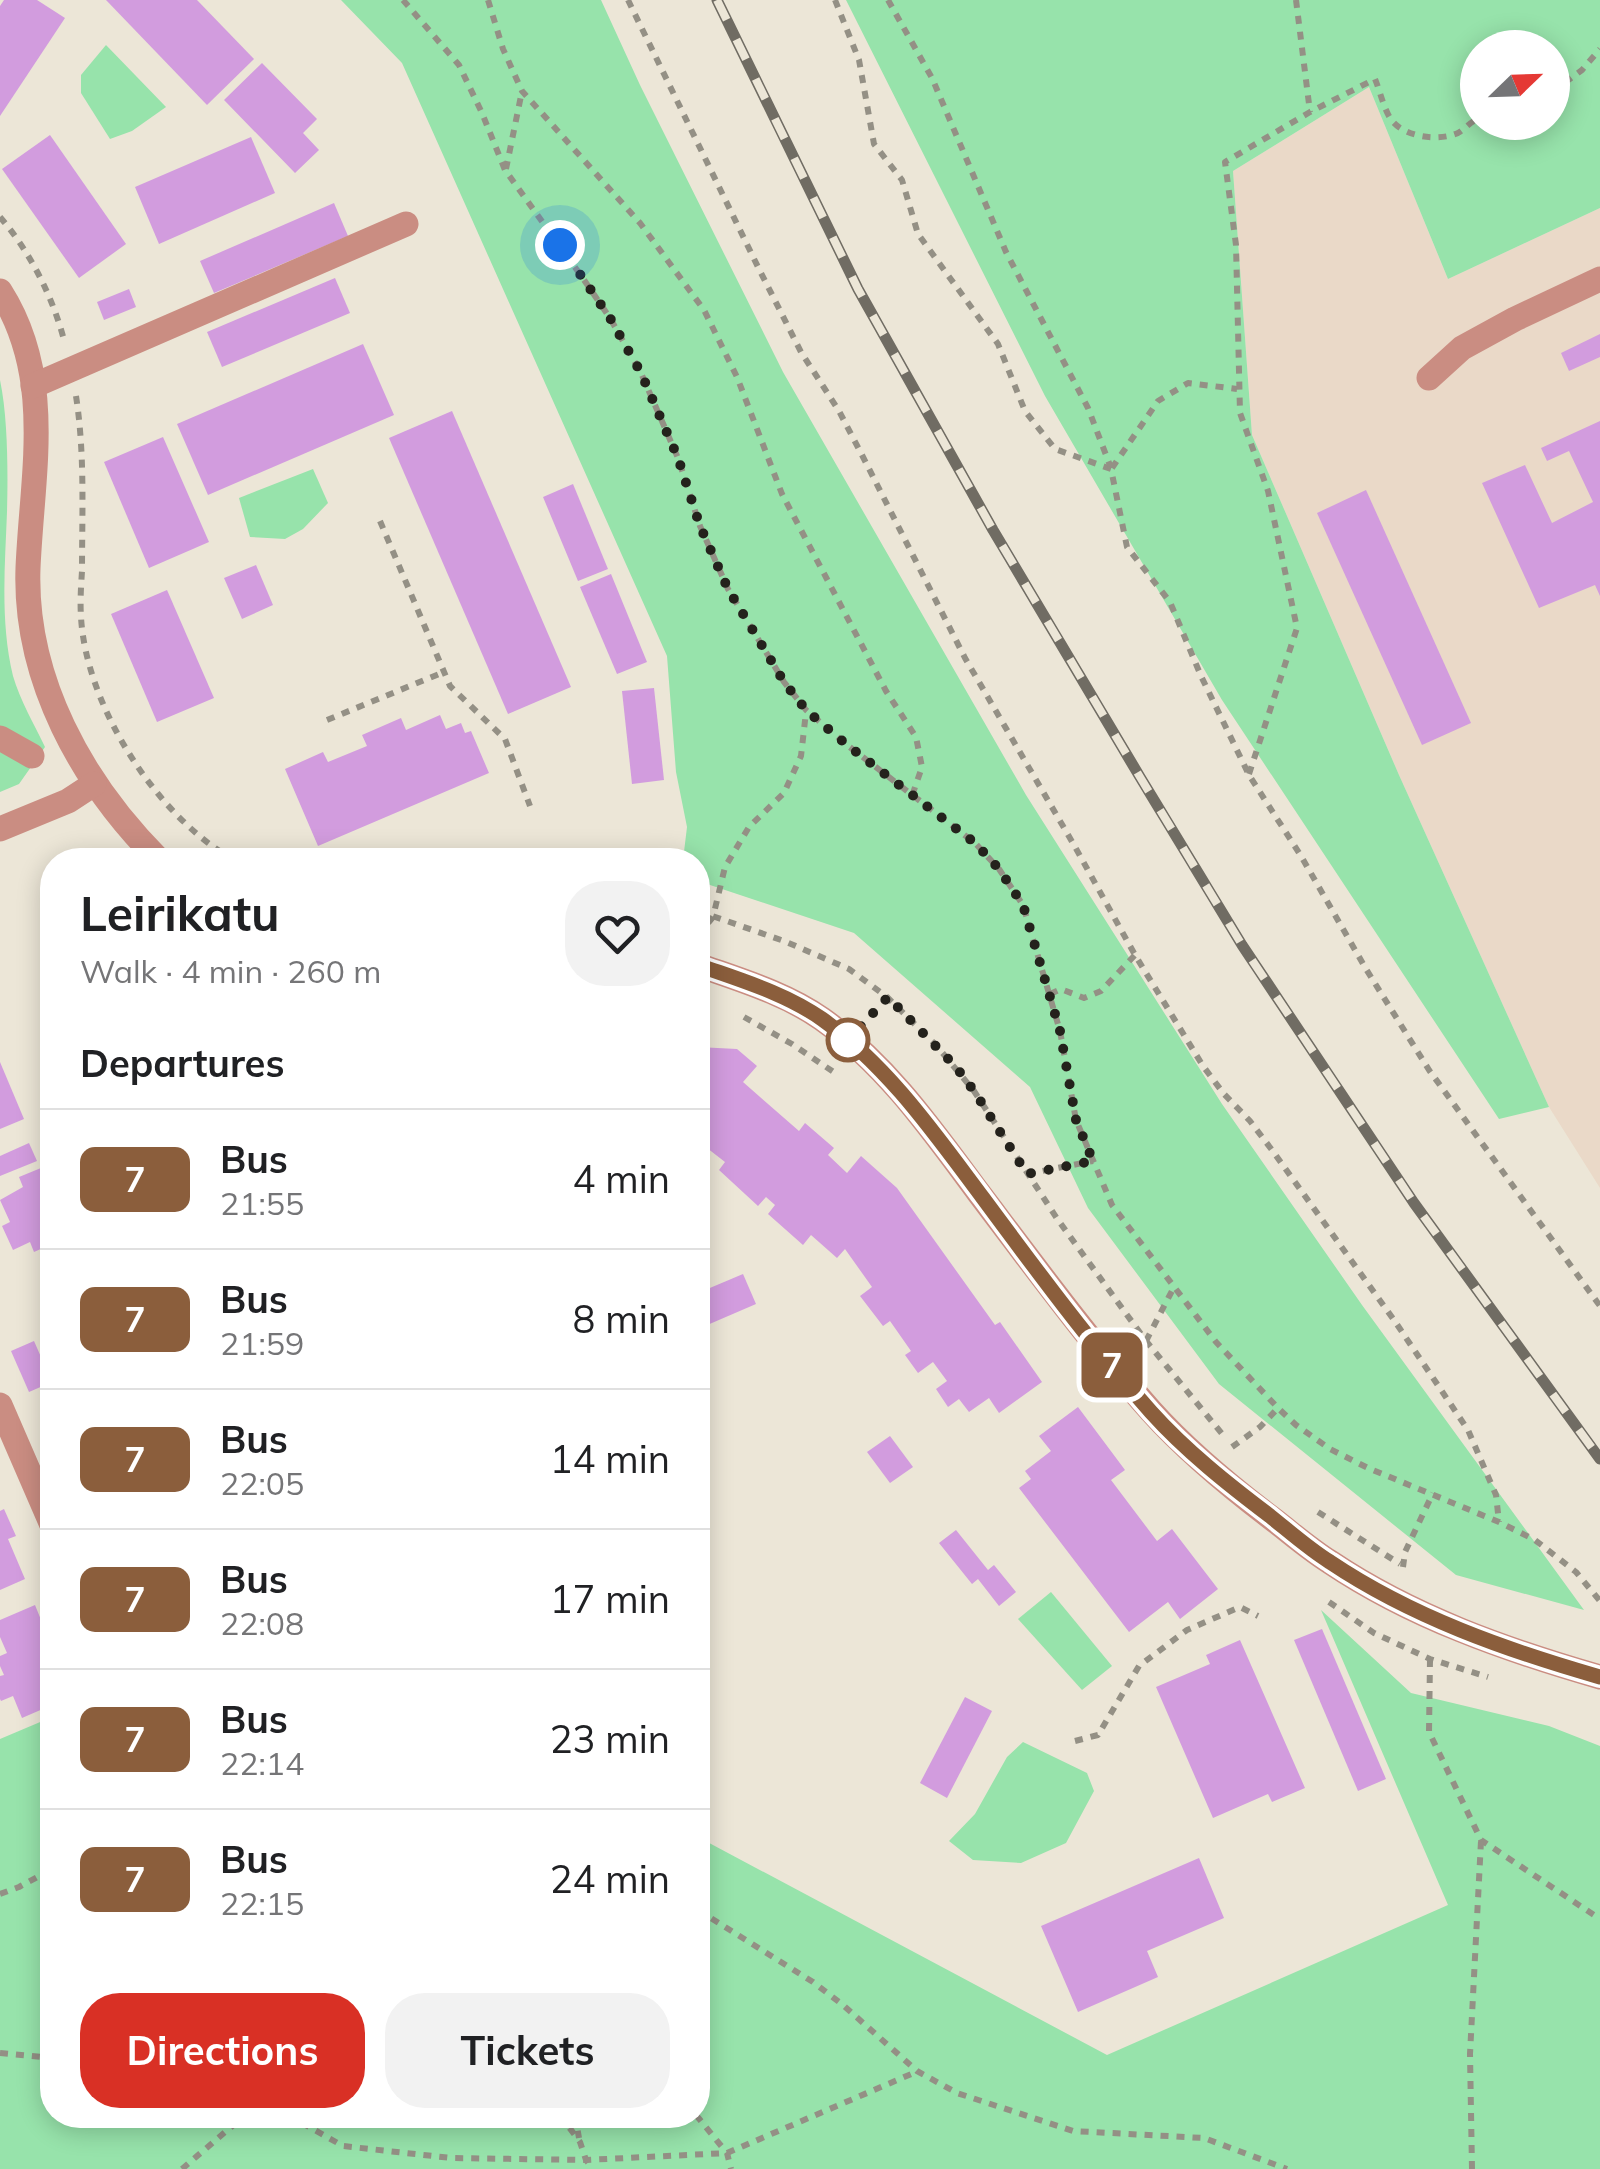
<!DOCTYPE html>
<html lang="en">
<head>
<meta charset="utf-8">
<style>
	:root { --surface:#fff; --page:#f2f2f2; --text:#202124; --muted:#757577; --line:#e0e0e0; --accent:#d93025 }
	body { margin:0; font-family:Mulish,sans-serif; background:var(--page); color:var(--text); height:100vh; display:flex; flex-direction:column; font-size:38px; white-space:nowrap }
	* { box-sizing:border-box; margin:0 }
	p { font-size:32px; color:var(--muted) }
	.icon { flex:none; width:55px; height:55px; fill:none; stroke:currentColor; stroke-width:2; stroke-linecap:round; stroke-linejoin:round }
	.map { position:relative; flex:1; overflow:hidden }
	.sheet { position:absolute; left:40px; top:848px; width:670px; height:1280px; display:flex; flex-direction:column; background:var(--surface); border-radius:40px; box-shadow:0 5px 25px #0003 }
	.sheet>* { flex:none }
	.badge { padding:0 20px; border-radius:15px; font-size:35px; line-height:65px }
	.needle { width:65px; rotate:67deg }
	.controls { position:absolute; left:1460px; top:30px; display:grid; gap:20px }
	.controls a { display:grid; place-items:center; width:110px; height:110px; border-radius:50%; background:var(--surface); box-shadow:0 5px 25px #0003; font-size:50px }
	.you { position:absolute; width:50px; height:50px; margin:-25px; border:8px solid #fff; border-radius:50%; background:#1a73e8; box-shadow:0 0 0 15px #1a73e833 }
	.map>.badge { position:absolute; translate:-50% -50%; box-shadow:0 0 0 5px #fff }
	h2 { padding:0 40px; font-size:38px; line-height:90px }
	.round { display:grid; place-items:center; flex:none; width:105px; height:105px; border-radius:40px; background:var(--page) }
	.summary { display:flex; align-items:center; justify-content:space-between; height:170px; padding:0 40px }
	h1 { font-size:48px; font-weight:700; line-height:75px }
	.action { display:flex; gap:20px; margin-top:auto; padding:20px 40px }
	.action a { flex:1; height:115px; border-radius:40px; background:var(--accent); color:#fff; font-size:40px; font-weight:700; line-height:115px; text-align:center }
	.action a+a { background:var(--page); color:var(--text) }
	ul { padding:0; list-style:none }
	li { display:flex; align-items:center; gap:30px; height:140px; padding:0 40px; border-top:2px solid var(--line) }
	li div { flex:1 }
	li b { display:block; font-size:38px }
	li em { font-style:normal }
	li .badge { min-width:110px; font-weight:700; text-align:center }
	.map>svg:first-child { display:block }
	.industrial { fill:#ead9c8 }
	.green { fill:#97e3ab; fill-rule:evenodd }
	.building { fill:#d29cde }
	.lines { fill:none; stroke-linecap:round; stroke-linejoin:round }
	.path { stroke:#949085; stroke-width:6; stroke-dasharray:8 8; stroke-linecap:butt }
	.minor { stroke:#ca8d82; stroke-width:25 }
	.rail-casing { stroke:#706c63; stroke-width:11 }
	.rail { stroke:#ece6d7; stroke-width:8; stroke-dasharray:22; stroke-linecap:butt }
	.line-casing { stroke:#fff; stroke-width:22 }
	.line { stroke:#8b5e3c; stroke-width:15 }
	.walk { stroke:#24221c; stroke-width:10; stroke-dasharray:0 18 }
	.stop-dot { fill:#fff; stroke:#8b5e3c; stroke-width:5 }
</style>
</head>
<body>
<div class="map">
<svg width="1600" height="2169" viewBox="0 0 1600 2169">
	<rect width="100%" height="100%" fill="#ece6d7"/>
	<!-- industrial -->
	<polygon class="industrial" points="1369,87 1448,279 1600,208 1600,1188 1549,1107 1399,775 1252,435 1233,171"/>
	<!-- green -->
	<g class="green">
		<polygon points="341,0 601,0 640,85 783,372 1026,795 1222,1104 1362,1305 1584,1610 1456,1575 1219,1384 1088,1208 1030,1087 854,933 698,881 698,860 683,860 687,827 676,772 667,656 402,63"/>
		<path d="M846,0H1600V208L1448,279L1369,87L1233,171L1252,435L1399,775L1549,1107L1499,1119L1222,700L1045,396ZM1478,48H1552V122H1478Z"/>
		<polygon points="106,45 166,107 132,131 110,139 81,93 81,75"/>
		<path d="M0,380C8,418 8,473 7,512C5,566 0,622 13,676C20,700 34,724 45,747L19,784L0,792Z"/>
		<polygon points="313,469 328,503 303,529 285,539 250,537 239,498"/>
		<polygon points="1051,1592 1112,1666 1082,1690 1018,1619"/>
		<polygon points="1321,1610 1411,1693 1549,1726 1600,1746 1600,2169 0,2169 0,1739 52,1717 52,2115 698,2115 698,1837 1107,2055 1448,1905"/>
		<polygon points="1023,1742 1087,1773 1094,1791 1066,1843 1021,1863 973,1860 949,1841 975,1814 1007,1757"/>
	</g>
	<!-- building -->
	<g class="building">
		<polygon points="4,0 37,0 65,18 0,116 0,6"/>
		<polygon points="106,0 197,0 254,59 207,105"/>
		<polygon points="262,63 317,119 303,133 319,150 295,173 224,100"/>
		<polygon points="50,135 126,244 79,278 2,169"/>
		<polygon points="251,137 275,193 159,244 135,187"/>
		<polygon points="334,203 348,236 214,293 200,261"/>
		<polygon points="335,278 350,313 222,367 207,332"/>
		<polygon points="129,289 136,307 104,320 97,302"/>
		<polygon points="1600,334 1600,357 1569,371 1561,353"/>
		<polygon points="363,344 394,415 208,495 177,424"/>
		<polygon points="452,411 571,687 508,714 389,438"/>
		<polygon points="1600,421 1600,596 1595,585 1539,608 1482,483 1525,465 1552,523 1593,502 1569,451 1547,461 1541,448"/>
		<polygon points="163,437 209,542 149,568 104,462"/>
		<polygon points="573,484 608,569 578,581 543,497"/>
		<polygon points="1366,490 1471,723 1422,745 1317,513"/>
		<polygon points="256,565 273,605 242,619 224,578"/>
		<polygon points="611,574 647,662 617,674 580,587"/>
		<polygon points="167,590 214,698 157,722 111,614"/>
		<polygon points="654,688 664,780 632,784 622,691"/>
		<polygon points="440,715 446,729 461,723 465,733 471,731 489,773 318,846 285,769 323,752 328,762 367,746 362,735 401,718 406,730"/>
		<polygon points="698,1047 737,1049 757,1066 743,1082 799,1131 805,1123 834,1148 828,1155 847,1173 861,1156 897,1188 995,1325 1000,1322 1042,1382 999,1413 989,1398 969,1412 959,1399 948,1407 936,1389 947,1381 933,1362 918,1373 905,1355 911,1351 890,1321 883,1326 860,1296 872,1287 845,1249 837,1258 811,1235 803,1245 768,1214 775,1205 766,1197 758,1206 719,1170 725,1162 698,1141"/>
		<polygon points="0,1062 24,1119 0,1129"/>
		<polygon points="29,1143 37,1161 0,1176 0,1156"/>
		<polygon points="41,1168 45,1178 49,1176 52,1185 52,1244 34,1252 30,1242 13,1250 2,1226 10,1222 0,1200 23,1187 19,1177"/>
		<polygon points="743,1274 756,1304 698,1329 698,1293"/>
		<polygon points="34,1341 52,1382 29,1392 11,1351"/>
		<polygon points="1078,1407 1125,1470 1111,1480 1157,1541 1172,1529 1218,1589 1180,1619 1168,1602 1129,1632 1019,1488 1031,1479 1025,1471 1051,1451 1039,1436"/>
		<polygon points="890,1436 913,1467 890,1483 867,1452"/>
		<polygon points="4,1509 16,1536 8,1539 25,1579 0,1590 0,1511"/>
		<polygon points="956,1530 988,1570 994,1565 1016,1592 999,1606 978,1579 972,1584 939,1543"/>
		<polygon points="35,1605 52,1647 52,1705 22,1718 13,1696 1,1701 0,1699 0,1676 4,1675 0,1666 0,1656 7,1653 0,1637 0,1620"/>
		<polygon points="1322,1629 1386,1779 1358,1791 1294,1640"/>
		<polygon points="1240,1640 1305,1788 1272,1802 1268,1794 1213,1818 1156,1687 1210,1664 1206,1655"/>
		<polygon points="965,1697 992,1711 947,1798 920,1783"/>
		<polygon points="1199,1858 1224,1918 1147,1951 1158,1977 1078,2012 1041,1926"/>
	</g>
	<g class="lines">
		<!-- path -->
		<g class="path">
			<polyline points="403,0 459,65 482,113 505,170 582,277 610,318 641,373 678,458 700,526 728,589 784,682 806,710 847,745 975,843 999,869 1023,905 1060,1031 1076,1120 1112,1205 1216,1342 1278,1408 1296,1425 1330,1449 1368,1468 1499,1522 1535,1540 1576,1572 1600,1601"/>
			<polyline points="488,0 503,49 522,91 640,223 704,310 737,377 782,494 886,691 916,737 922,767 913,793"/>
			<polyline points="628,0 758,267 801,352 839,411 862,455 965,658 1074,845 1135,955 1203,1066 1224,1094 1250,1121 1272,1150 1394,1320 1468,1430 1496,1495 1499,1522"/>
			<polyline points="835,0 859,60 874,144 902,180 918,234 998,344 1025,411 1055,449 1111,469 1127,547 1170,602 1201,676 1249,775 1301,856 1366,969 1429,1070 1600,1306"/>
			<polyline points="888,0 932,78 1006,252 1088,408 1111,468"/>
			<polyline points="1296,0 1310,112"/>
			<polyline points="1552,92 1582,70 1600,49"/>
			<polyline points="506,169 522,91"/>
			<path d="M0,217C30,252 52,295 64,340"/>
			<path d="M76,396C85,454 82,513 82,571C81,586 80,602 81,617C86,706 157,817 234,860"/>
			<polyline points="1112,468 1158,401 1188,383 1237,389"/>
			<polyline points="380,521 450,686 505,739 530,806"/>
			<polyline points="327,720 444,672"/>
			<path d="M1249,774L1297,628L1268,491L1240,413L1236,245L1225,162L1310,112L1375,79C1380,91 1383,106 1390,118C1402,137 1438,142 1458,133C1465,129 1470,122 1478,119"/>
			<polyline points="698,911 784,941 849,969 887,997 936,1045 974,1091 1058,1220 1146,1341 1223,1435"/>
			<polyline points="698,935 713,917 725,867 749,827 784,793 801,756 806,712"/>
			<polyline points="1050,994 1061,989 1084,998 1101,991 1135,955"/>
			<polyline points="744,1017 792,1044 835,1073"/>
			<polyline points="1027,1174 1093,1161"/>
			<polyline points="1146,1341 1175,1285"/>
			<polyline points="1232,1447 1260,1427 1278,1408"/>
			<polyline points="1318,1512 1400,1564"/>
			<polyline points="1403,1567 1405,1552 1433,1493"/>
			<polyline points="1329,1602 1374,1633 1430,1659 1488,1677"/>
			<polyline points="1430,1659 1429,1732 1481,1840 1600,1919"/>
			<polyline points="1075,1741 1098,1735 1139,1666 1187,1630 1240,1607 1258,1616"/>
			<polyline points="0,1894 19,1887 52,1869"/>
			<polyline points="698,1910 813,1982 843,2005 917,2071 957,2093 1073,2131 1204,2138 1287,2169"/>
			<polyline points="0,2053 52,2058"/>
			<polyline points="288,2115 343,2146 451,2158 586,2160 727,2153 916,2072"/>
			<polyline points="560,2115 580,2142 586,2160 593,2169"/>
			<polyline points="575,2115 579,2138"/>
			<polyline points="696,2115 727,2153 731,2169"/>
			<polyline points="182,2169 245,2115"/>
			<polyline points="1472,2169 1470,2054 1481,1841"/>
		</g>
		<!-- minor -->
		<g class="minor">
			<path d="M0,291C55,377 32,473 28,568C24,679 82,783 159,860"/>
			<polyline points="1429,378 1462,348 1515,319 1600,279"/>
			<polyline points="33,386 406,224"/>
			<polyline points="0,738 32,756"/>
			<polyline points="0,829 68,801 94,784"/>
			<path d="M698,965C740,980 785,993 822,1019C886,1064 932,1130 978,1192C1034,1266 1090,1342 1151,1411C1186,1450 1228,1485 1270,1517C1290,1532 1309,1549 1330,1562C1412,1617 1506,1650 1600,1677"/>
			<polyline points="0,1405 52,1525"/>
		</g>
		<!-- rail casing -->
		<g class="rail-casing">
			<polyline id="rail" points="717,0 858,289 993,530 1140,777 1242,945 1414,1203 1600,1459"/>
		</g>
		<!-- rail -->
		<use href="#rail" class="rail"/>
	</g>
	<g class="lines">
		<!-- line casing -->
		<g class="line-casing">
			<path id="line" d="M698,965C740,980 785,993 822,1019C888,1066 935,1134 983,1198C1037,1271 1091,1344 1151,1412C1186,1451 1229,1485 1270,1516C1290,1532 1309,1549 1330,1562C1412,1617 1506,1650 1600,1677"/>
		</g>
		<!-- line -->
		<use href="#line" class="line"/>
		<!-- walk -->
		<polyline class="walk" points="560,245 610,318 641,373 678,458 700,526 728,589 784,682 806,710 847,745 975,843 999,869 1023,905 1060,1031 1076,1120 1093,1161 1027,1174 974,1091 956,1067 888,997 848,1040"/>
	</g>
	<!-- markers -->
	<circle class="stop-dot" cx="848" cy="1040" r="20"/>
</svg>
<div class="controls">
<a><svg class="needle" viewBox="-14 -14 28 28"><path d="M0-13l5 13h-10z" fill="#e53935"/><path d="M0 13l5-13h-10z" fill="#757577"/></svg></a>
</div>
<div class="you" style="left:560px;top:245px"></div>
<b class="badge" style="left:1112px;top:1365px;background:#8b5e3c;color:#fff">7</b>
<section class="sheet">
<div class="summary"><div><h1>Leirikatu</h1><p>Walk · 4 min · 260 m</p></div><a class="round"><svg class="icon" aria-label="heart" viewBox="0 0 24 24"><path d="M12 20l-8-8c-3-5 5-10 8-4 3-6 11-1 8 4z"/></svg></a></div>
<h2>Departures</h2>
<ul>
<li><span class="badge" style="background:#8b5e3c;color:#fff">7</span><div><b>Bus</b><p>21:55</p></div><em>4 min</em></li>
<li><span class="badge" style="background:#8b5e3c;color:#fff">7</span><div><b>Bus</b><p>21:59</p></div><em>8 min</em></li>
<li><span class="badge" style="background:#8b5e3c;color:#fff">7</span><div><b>Bus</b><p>22:05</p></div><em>14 min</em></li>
<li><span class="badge" style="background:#8b5e3c;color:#fff">7</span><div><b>Bus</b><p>22:08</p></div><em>17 min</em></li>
<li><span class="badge" style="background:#8b5e3c;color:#fff">7</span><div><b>Bus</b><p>22:14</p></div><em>23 min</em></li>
<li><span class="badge" style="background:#8b5e3c;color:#fff">7</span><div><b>Bus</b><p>22:15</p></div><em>24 min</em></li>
</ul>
<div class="action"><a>Directions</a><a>Tickets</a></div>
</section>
</div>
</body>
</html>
